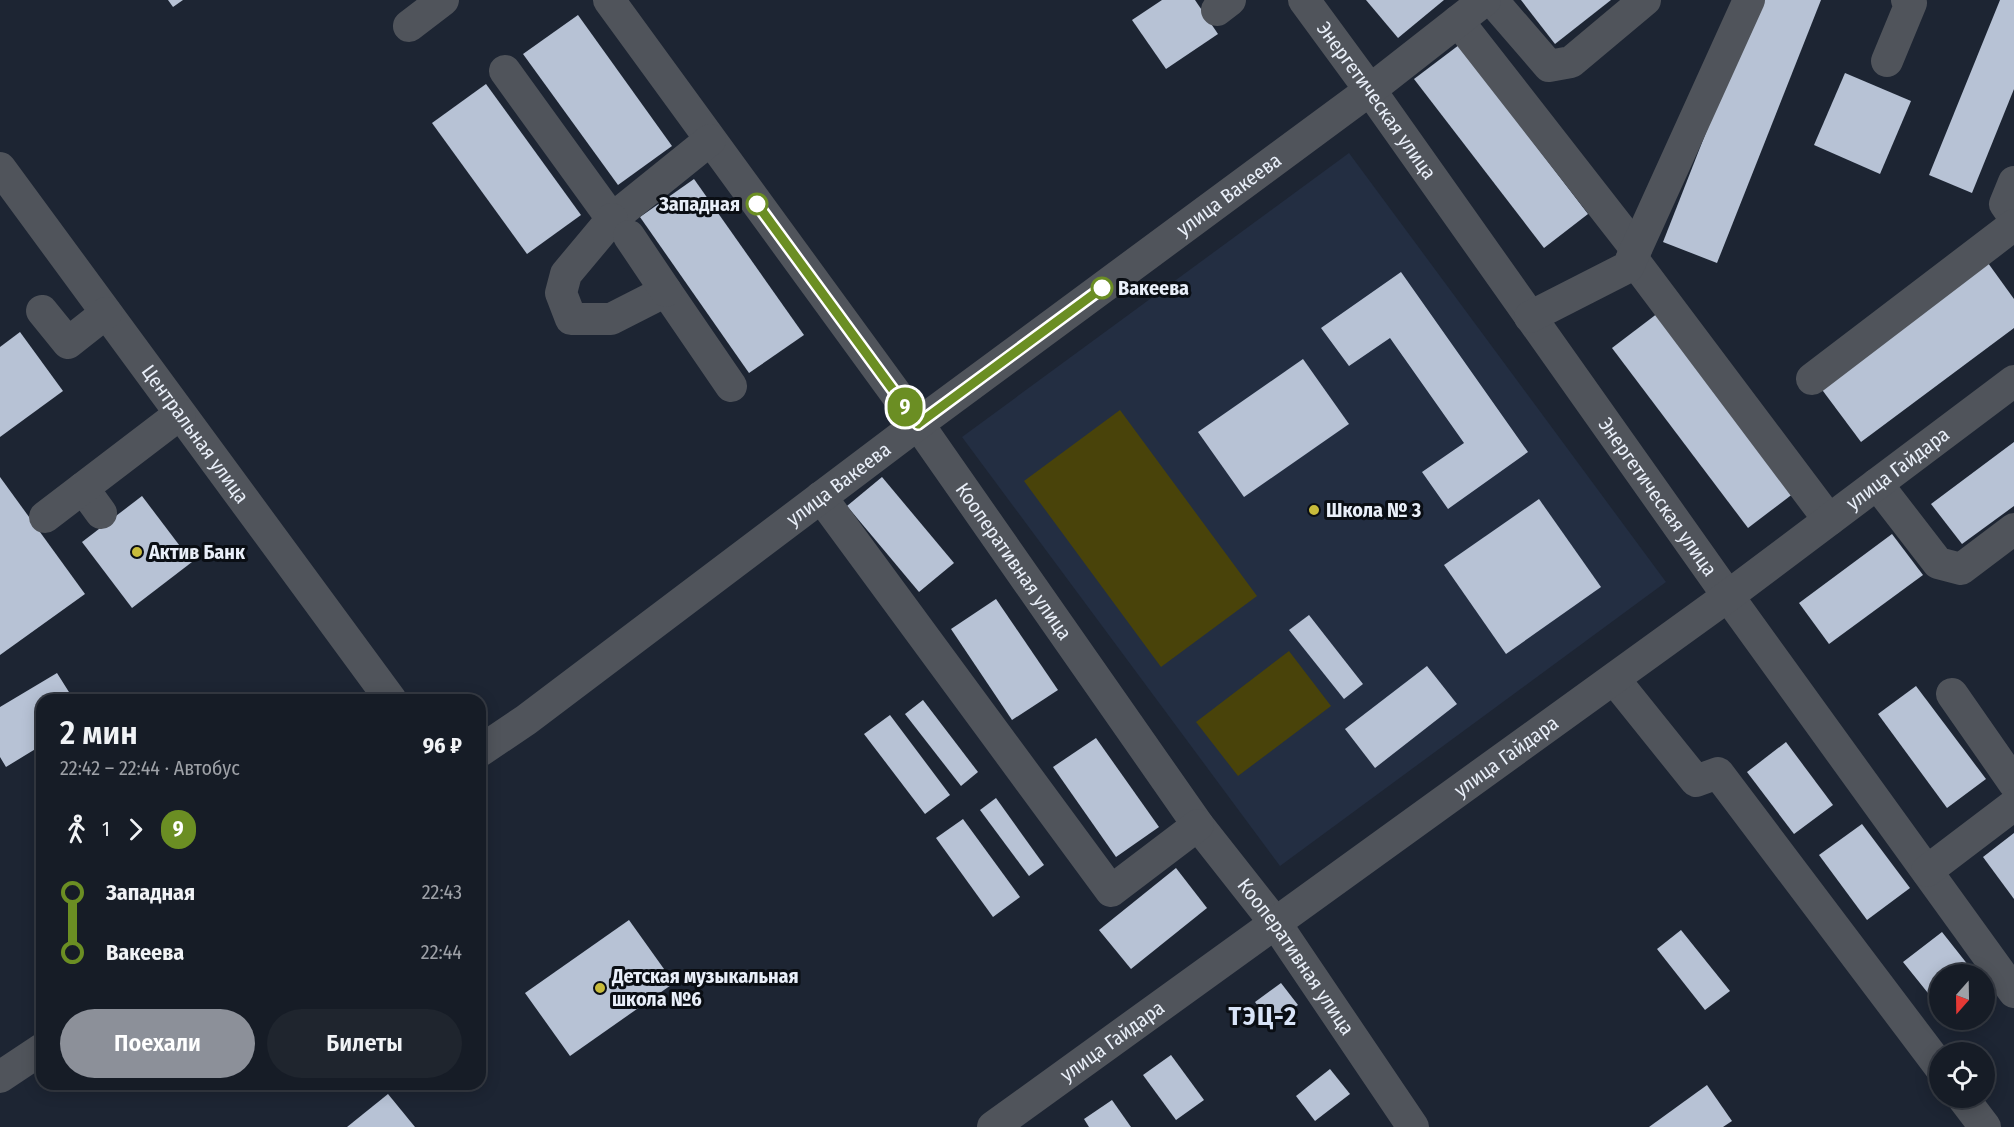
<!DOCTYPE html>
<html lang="ru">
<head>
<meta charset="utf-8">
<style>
	:root { --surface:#161c26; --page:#1f252e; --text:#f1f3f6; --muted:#9ea1a7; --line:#353a43; --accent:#8c9099 }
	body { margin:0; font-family:"Fira Sans Condensed",sans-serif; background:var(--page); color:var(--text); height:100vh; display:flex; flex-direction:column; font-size:22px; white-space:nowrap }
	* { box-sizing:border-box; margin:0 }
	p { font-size:20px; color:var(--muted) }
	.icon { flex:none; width:33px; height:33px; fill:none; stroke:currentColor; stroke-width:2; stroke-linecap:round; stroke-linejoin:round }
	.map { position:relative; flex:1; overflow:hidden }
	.drawer { position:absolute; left:36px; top:694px; width:450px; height:396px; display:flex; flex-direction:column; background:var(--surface); border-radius:18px; box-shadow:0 3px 15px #0003,0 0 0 2px var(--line) }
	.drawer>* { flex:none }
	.badge { padding:0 12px; border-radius:20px; font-size:21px; line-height:39px }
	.needle { width:39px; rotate:200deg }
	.tools { position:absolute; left:1929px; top:964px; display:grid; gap:12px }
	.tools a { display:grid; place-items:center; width:66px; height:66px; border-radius:50%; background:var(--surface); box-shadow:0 3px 15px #0003,0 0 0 2px var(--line); font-size:30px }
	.map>.badge { position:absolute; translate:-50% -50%; box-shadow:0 0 0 3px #fff }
	.legs { display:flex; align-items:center; gap:9px; height:66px; padding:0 24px; font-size:20px }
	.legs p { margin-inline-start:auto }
	.overview { display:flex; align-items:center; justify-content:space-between; height:102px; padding:0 24px }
	h1 { font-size:33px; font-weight:600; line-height:45px }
	.action { display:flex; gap:12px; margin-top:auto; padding:12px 24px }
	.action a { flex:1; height:69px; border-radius:36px; background:var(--accent); color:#fff; font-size:24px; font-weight:600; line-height:69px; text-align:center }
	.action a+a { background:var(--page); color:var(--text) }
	ul { padding:0 24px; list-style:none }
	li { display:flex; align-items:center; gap:21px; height:60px; font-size:22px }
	li i { display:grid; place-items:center; width:9px; height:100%; margin:0 8px; background:currentColor }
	li i::after { content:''; width:15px; height:15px; margin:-8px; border:4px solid; border-radius:50%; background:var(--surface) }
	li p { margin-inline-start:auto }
	li:first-child i { background:linear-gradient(#0000 50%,currentColor 0) }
	li:last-child i { background:linear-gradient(currentColor 50%,#0000 0) }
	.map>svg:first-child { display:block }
	.built { fill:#232e42 }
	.green { fill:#49430a }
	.building { fill:#b7c2d5 }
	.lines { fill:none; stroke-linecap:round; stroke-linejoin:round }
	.minor { stroke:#50545b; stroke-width:32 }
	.line-1-casing { stroke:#fff; stroke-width:14 }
	.line-1 { stroke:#6b8e23; stroke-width:9 }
	.stop-1-dot { fill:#fff; stroke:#6b8e23; stroke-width:3 }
	.poi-dot { fill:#c8bb3b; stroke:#0a0e14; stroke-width:2 }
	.labels { text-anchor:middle; stroke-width:6; stroke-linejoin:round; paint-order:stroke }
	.street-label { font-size:20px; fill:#e9eff9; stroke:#0a0e14 }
	.stop-label { font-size:20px; font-weight:bold; fill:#e9eff9; stroke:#0a0e14; text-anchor:end }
	.poi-label { font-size:20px; font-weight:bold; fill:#e9eff9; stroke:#0a0e14; text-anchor:start }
	.district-label { font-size:26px; font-weight:bold; letter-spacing:1.5px; fill:#d8e3f7; stroke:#0a0e14 }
</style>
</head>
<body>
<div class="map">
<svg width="2014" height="1127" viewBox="0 0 2014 1127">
	<rect width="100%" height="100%" fill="#1d2533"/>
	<!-- built -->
	<polygon class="built" points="1349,153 1666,582 1280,866 962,437"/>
	<!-- green -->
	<g class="green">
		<polygon points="1120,410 1257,596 1161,667 1024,481"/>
		<polygon points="1289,651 1331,706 1238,776 1196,722"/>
	</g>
	<!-- building -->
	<g class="building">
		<polygon points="168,0 183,0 173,7"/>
		<polygon points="1162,0 1195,0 1218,34 1166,69 1132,20"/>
		<polygon points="1366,0 1444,0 1398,38"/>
		<polygon points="1521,0 1611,0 1555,44"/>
		<polygon points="1758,0 1821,0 1717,263 1663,242"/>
		<polygon points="2000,0 2014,0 2014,89 1972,193 1929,175"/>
		<polygon points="578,15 672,146 618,185 523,54"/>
		<polygon points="1459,45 1588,214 1544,248 1414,79"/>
		<polygon points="1845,73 1911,101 1880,174 1814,145"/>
		<polygon points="486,84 581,215 527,254 432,123"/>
		<polygon points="694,179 804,335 749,373 640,217"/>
		<polygon points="1988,263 2014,299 2014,328 1861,442 1820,387"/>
		<polygon points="1401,272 1528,452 1448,509 1422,472 1464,443 1390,338 1349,366 1321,328"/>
		<polygon points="1658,313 1794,493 1748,528 1612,348"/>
		<polygon points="20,332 63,391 0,437 0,347"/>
		<polygon points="1303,359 1349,424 1244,497 1198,432"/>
		<polygon points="2014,442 2014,506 1962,544 1931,504"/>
		<polygon points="0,477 85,594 0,655"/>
		<polygon points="882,477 954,563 919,592 847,506"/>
		<polygon points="142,496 192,562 132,608 82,542"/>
		<polygon points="1539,499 1601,587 1506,654 1444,565"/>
		<polygon points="1892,534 1923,575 1829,644 1799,603"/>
		<polygon points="996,599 1058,690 1012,720 951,629"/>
		<polygon points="1309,615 1363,684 1344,699 1289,630"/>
		<polygon points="1427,666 1457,704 1375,768 1345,729"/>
		<polygon points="57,673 74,700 42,700 42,745 6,767 0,757 0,707"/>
		<polygon points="1916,686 1986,779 1947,808 1878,714"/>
		<polygon points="923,700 978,772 961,786 905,714"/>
		<polygon points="890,715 950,795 925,814 864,734"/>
		<polygon points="1096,738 1159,827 1116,857 1053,767"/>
		<polygon points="1786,742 1833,805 1794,834 1747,772"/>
		<polygon points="996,798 1044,865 1029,876 980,810"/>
		<polygon points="963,819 1020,897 993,917 936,838"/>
		<polygon points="1862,824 1910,888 1867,920 1819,855"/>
		<polygon points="2014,833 2014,899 1983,857"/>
		<polygon points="1176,868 1207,908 1131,969 1099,930"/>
		<polygon points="629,920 674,983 570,1056 525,993"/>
		<polygon points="1681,930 1730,991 1705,1010 1657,949"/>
		<polygon points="1942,932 1976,975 1940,975 1940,1008 1903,962"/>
		<polygon points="1281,983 1298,1005 1269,1025 1268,1020 1255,1002"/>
		<polygon points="1171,1055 1204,1100 1176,1120 1143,1075"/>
		<polygon points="1330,1069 1350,1094 1315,1121 1296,1096"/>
		<polygon points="1707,1085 1732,1121 1723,1127 1649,1127"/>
		<polygon points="388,1094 415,1127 347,1127"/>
		<polygon points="1112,1100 1131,1127 1089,1127 1084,1119"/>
	</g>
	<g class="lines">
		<!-- minor -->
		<g class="minor">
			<path id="s1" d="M609,0L918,424L1198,825L1276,924L1413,1127"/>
			<path id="s2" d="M1304,0L1370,90L1728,596L2014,992"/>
			<polyline points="1492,0 1549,66 1571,62 1645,0"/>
			<polyline points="1217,10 1230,0"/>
			<polyline points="1458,21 1636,249"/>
			<polyline points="409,26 443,0"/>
			<polyline points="1887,61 1911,3 1907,0"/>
			<polyline points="505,71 612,219 710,140"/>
			<path id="s3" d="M0,168L391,700"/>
			<polyline points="2014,182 2005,204 2014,217"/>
			<polyline points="612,219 566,274 561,293 571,319 611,319 666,291 731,386"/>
			<polyline points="629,236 666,291"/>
			<polyline points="1632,258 1829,520"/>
			<polyline points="42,311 68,343 106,313"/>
			<polyline points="1530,317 1628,267 1749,0"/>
			<polyline points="1812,379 2014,225"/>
			<polyline points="1877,484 1938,563 1961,569 2014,529"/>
			<polyline points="83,488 101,513"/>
			<polyline points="821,497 1111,891 1198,825"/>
			<polyline points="45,517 180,414"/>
			<polyline points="1614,679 1696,781 1718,773 1940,1067"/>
			<polyline points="1952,694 2014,783"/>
			<path id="s4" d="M480,751L526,720L918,424L1370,90L1485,0"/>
			<polyline points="1927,871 2014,805"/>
			<polyline points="0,1077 42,1049"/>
			<polyline points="1963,1098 1985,1127"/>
			<path id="s5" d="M993,1127L1728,596L2014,381"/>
		</g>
	</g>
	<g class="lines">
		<!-- line-1 casing -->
		<g class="line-1-casing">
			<polyline id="line-1" points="757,204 918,424 1102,288"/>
		</g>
		<!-- line-1 -->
		<use href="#line-1" class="line-1"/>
	</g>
	<!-- markers -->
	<g class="stop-1-dot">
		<circle cx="757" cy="204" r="10"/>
		<circle cx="1102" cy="288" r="10"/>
	</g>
	<g class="poi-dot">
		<circle cx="1314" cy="510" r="6"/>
		<circle cx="137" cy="552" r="6"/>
		<circle cx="600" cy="988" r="6"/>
	</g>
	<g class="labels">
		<!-- street labels -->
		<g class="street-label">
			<text dy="7" stroke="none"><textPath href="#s2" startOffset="124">Энергетическая улица</textPath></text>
			<text dy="7" stroke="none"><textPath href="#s4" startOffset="933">улица Вакеева</textPath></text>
			<text dy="7" stroke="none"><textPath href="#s3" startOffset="330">Центральная улица</textPath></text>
			<text dy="7" stroke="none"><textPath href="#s5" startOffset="1119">улица Гайдара</textPath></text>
			<text dy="7" stroke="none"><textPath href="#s4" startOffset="447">улица Вакеева</textPath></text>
			<text dy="7" stroke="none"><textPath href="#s2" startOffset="610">Энергетическая улица</textPath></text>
			<text dy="7" stroke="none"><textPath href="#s1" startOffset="692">Кооперативная улица</textPath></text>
			<text dy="7" stroke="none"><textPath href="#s5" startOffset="633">улица Гайдара</textPath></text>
			<text dy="7" stroke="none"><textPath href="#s1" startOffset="1178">Кооперативная улица</textPath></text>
			<text dy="7" stroke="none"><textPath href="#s5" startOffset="147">улица Гайдара</textPath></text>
		</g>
		<!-- stop labels -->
		<g class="stop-label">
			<text x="740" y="211">Западная</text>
			<text x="1118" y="295" text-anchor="start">Вакеева</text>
		</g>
		<!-- poi labels -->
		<g class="poi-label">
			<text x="1326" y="517">Школа № 3</text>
			<text x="149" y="559">Актив Банк</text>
			<text x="612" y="983">Детская музыкальная<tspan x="612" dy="23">школа №6</tspan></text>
		</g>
		<!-- district labels -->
		<g class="district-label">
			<text x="1263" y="1025">ТЭЦ-2</text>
		</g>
	</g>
</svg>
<div class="tools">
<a><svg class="needle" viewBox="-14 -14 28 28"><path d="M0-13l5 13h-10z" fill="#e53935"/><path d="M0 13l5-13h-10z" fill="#9ea1a7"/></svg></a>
<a><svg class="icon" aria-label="locate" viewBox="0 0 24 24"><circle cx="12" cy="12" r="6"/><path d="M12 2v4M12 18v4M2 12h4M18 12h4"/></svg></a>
</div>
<b class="badge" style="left:905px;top:407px;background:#6b8e23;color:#fff">9</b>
<section class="drawer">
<div class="overview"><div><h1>2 мин</h1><p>22:42 – 22:44 · Автобус</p></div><b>96 ₽</b></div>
<div class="legs"><svg class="icon" aria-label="walk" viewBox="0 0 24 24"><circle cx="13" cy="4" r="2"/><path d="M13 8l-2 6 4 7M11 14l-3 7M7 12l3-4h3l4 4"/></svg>1<svg class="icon" aria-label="forward" viewBox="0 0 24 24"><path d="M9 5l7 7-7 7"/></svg><b class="badge" style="background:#6b8e23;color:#fff">9</b></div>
<ul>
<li><i style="color:#6b8e23"></i><b>Западная</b><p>22:43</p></li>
<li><i style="color:#6b8e23"></i><b>Вакеева</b><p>22:44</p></li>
</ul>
<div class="action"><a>Поехали</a><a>Билеты</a></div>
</section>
</div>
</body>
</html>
